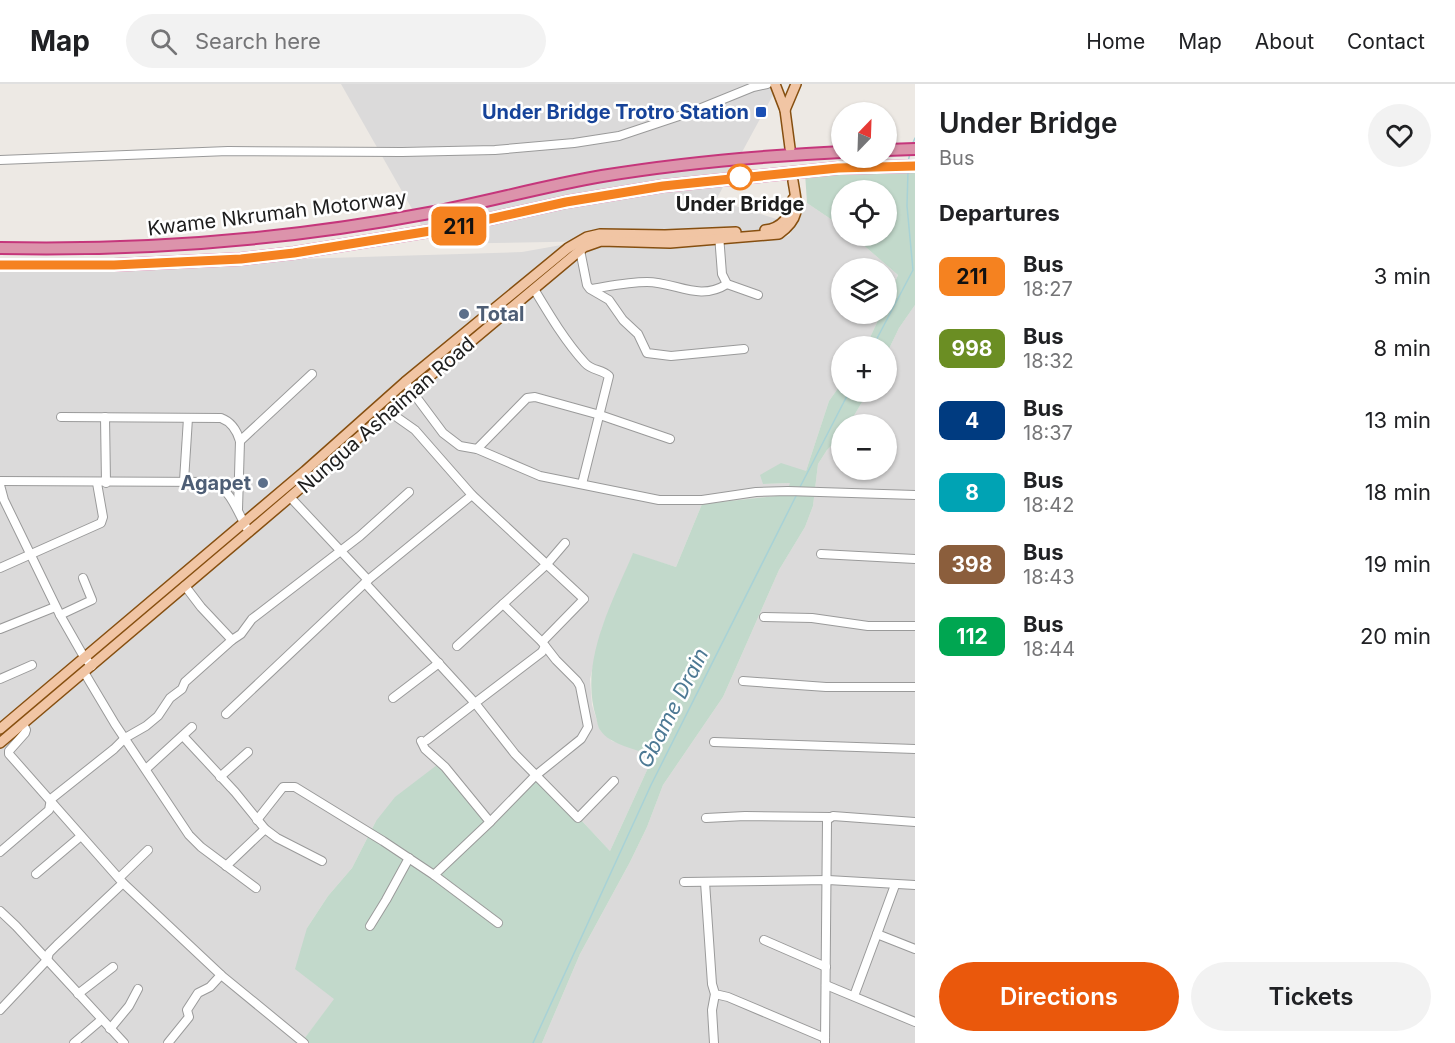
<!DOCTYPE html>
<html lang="en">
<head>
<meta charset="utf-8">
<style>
	:root { --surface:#fff; --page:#f2f2f2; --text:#202124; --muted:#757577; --line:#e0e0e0; --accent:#ea580c }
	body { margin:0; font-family:Inter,sans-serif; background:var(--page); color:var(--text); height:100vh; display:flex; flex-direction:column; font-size:22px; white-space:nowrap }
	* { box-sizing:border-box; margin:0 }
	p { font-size:20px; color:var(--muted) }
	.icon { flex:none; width:33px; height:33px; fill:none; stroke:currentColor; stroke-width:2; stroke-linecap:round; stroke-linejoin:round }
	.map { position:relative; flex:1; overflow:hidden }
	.panel { display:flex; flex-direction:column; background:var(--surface); width:540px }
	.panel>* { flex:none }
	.badge { padding:0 12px; border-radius:9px; font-size:21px; line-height:39px }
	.needle { width:39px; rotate:23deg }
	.fabs { position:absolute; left:831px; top:18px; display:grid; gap:12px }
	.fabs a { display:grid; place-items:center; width:66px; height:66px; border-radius:50%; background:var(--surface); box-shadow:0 2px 4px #0004; font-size:30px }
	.map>.badge { position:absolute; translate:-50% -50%; box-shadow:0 0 0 3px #fff }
	h2 { padding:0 24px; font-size:22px; line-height:54px }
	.round { display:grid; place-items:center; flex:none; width:63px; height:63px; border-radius:32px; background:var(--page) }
	.head { display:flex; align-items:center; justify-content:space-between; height:102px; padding:0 24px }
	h1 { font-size:28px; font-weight:600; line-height:45px }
	.action { display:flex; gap:12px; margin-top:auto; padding:12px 24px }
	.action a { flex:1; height:69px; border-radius:36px; background:var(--accent); color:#fff; font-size:24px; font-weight:600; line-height:69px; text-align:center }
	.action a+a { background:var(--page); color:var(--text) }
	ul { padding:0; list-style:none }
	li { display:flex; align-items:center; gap:18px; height:72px; padding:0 24px }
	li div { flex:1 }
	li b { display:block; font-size:22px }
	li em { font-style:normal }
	li .badge { min-width:66px; font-weight:700; text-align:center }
	header { display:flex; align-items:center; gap:36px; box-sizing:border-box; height:84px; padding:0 30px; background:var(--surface); border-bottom:2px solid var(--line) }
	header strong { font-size:28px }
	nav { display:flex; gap:33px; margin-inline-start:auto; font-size:21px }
	.search { width:420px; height:54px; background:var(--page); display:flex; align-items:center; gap:15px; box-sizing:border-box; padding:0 21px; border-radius:33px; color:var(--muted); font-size:22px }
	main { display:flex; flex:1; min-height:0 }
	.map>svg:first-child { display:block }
	.residential { fill:#dbdada; fill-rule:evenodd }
	.wetland { fill:#c2d9cb }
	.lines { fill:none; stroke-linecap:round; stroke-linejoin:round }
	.stream { stroke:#a8d2d6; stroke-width:1.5 }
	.minor-casing { stroke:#9a9a9a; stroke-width:10 }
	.major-casing { stroke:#864f10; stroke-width:12 }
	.highway-casing { stroke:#c5367b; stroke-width:14 }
	.minor { stroke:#fff; stroke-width:8 }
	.major { stroke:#f1c5a4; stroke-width:9 }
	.highway { stroke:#dc93ab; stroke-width:10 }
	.line-casing { stroke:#fff; stroke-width:14 }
	.line { stroke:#f58220; stroke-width:9 }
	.transit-dot { fill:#1a4fb4; stroke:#fff; stroke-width:2 }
	.stop-dot { fill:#fff; stroke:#f58220; stroke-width:3 }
	.service-dot { fill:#5c6f8a; stroke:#fff; stroke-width:2 }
	.labels { text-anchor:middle; stroke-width:5; stroke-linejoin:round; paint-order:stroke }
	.transit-label { font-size:20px; font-weight:bold; fill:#164399; stroke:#fff; text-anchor:end }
	.stop-label { font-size:20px; font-weight:bold; fill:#1d1d1d; stroke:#fff }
	.street-label { font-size:20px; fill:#1d1d1d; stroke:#fff }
	.service-label { font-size:20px; font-weight:bold; fill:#4e5e75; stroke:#fff; text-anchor:start }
	.water-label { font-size:21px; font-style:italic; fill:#4d7994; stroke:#fff }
</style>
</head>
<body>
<header>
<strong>Map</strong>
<div class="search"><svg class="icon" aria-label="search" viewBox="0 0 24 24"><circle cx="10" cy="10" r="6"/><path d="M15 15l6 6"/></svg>Search here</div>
<nav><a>Home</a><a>Map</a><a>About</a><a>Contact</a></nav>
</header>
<main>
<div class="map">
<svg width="915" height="959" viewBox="0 0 915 959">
	<rect width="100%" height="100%" fill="#ede9e4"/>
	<!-- residential -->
	<g class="residential">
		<path d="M341,0H779L716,116L796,141L807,119L841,142L842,152H853L898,191L887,217L886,184H842V230H881L866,262H842L841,300L829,317L806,387L763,400L791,399L786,411L702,420L676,483L633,470L602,544L590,595L592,621L600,646L612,657L640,666L653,673L610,767L539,691L493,742L376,737L352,784L328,812L307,844L335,915L301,959H0V662L584,166L604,157L432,160ZM791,148L790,151L785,153L734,158L683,160L707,156Z"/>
		<polygon points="567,160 266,416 0,641 0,187 103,188 298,175 522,168"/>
		<polygon points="915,221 915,959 542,959 580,870 630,778 647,743 663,701 723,613 779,486 805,443 813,422 818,380 827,366 841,352 842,386 886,386 886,340 849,340 868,308 886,308 887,269 899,244"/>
	</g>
	<!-- wetland -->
	<g class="wetland">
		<polygon points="915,85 915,221 899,244 887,269 886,262 866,262 881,230 886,230 887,217 898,191 853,152 886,152 886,106 842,106 841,142 807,119 805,89"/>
		<path d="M841,300L842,308H868L849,340H842L841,352L827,366L818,380L813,422L805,443L779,486L723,613L663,701L647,743L630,778L580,870L542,959H301L334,915L295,885L307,844L328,812L352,784L376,737L395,713L437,681L493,742L539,691L610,767L653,673C637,664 611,662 600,646C598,643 597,637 596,633C579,578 612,519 633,469L676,483L702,420L786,411L790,399L763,400L760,391L781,379L806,387L829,317Z"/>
	</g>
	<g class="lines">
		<!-- stream -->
		<g class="stream">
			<polyline points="912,61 915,54"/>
			<polyline points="908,78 910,69"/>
			<polyline points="873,262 913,186 907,122 908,86"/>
			<polyline points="799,405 849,308"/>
			<polyline points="533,959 651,701 797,410"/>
		</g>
		<!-- minor casing -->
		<g class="minor-casing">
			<g id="minor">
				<polyline points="0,76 228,67 402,68 495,66 574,59 619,52 694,27 753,3 767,0"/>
				<polyline points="719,151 722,190 727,200 758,211"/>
				<polyline points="580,166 587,201 590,205 609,216 623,236 638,250 647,269 671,272 744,265"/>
				<path d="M534,205C549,230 565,257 585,279C592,287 602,285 609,292L582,400"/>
				<path d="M591,205C610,202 628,198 647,198C676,198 699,218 727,200"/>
				<polyline points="405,298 443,349 460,362 477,365 540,392 659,416 702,416 756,408 788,407 915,411"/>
				<path d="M61,333L221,334C232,338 237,347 240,357L238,425"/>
				<polyline points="105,333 106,399"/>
				<polyline points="240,357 312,290"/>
				<polyline points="477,365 527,314 535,313 600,331 670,355"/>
				<path d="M0,397L214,398C232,407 239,432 249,448"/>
				<polyline points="184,397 188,334"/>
				<polyline points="0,401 4,416 60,531 84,573 92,582"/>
				<polyline points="472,411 584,515 542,558"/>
				<polyline points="290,413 368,496"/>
				<polyline points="821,470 915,475"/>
				<polyline points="0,484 101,439 103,433 97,399"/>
				<polyline points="365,499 475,619 427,656"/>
				<polyline points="185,502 201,523 232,556"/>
				<polyline points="60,531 92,516 83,494"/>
				<polyline points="764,533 812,534 868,542 915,542"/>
				<polyline points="0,545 55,523"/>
				<polyline points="457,562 547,480 565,459"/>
				<polyline points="545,562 542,568 475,619 515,670 578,734 614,697"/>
				<polyline points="84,588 115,640 189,751 201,763 256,804"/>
				<polyline points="0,595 32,581"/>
				<polyline points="743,597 826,603 915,603"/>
				<polyline points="393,614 439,579"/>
				<polyline points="226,630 368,496 472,411 415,346 388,327"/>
				<polyline points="23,640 26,646 25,649 9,667 9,670 123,799 221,891 304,959"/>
				<polyline points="183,652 235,708 265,745 277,754 322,777"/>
				<polyline points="421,657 425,665 445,683 490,738 535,692 581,655 588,643 580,602 577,597 556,576 542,558 503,520"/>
				<polyline points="714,658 915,665"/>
				<polyline points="146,685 192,643"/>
				<polyline points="220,693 248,668"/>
				<polyline points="706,734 745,732 830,733"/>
				<polyline points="257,736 283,703 295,703 383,757 434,791 490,738"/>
				<polyline points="0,768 49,726 51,715 114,665 125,654 146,642 158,632 170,614 182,605 185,598 232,556 241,550 252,535 360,452 409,408"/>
				<polyline points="226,782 265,745"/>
				<polyline points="36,790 81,752"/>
				<polyline points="434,791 498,839"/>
				<polyline points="119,794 148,766"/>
				<polyline points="684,798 828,796 915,801"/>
				<polyline points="705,798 712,900 715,910 728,913 825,954"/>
				<polyline points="895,801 877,850 915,865"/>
				<polyline points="0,827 16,842 124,959"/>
				<polyline points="370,842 386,816 409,774"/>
				<polyline points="764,856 826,883"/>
				<polyline points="826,901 915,938"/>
				<polyline points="78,910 113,883"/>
				<polyline points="854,912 877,850"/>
				<polyline points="0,926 47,876 49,869 57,861 123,799"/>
				<polyline points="110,945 129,922 138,905"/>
				<polyline points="74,959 101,936"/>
				<polyline points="168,959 189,933 187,926 198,909 210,903 221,891"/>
				<polyline points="714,959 712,926 715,910"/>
				<polyline points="825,959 827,736 833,732 915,738"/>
			</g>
		</g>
		<!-- major casing -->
		<g class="major-casing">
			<g id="major">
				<polyline points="775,0 785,26 790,64"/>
				<polyline points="785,26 796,0"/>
				<path d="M765,146C783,144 791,131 793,115"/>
				<polyline points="0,645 305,387 405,298 568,164 587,153 600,150 665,151 736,148"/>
				<path d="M0,659L290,413L412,307L584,163L601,157L670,159L779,150C802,133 797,122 793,97"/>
			</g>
		</g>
		<!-- highway casing -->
		<g class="highway-casing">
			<g id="highway">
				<polyline points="886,66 915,65"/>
				<path d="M0,164C144,167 288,156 429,129C487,118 544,102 602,92C681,79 761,72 842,68"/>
				<polyline points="0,181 114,181 241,175 294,169 449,144 566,118 663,102 838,84 915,82"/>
			</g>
		</g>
		<!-- minor -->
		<use href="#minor" class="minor"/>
		<!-- major -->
		<use href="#major" class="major"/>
		<!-- highway -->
		<use href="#highway" class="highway"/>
	</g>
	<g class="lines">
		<!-- line casing -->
		<g class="line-casing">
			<polyline id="line" points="0,181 114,181 241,175 294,169 449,144 566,118 663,102 838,84 915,82"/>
		</g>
		<!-- line -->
		<use href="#line" class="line"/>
	</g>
	<!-- markers -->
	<rect class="transit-dot" x="755" y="22" width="12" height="12" rx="3"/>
	<circle class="stop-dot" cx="740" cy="93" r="12"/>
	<g class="service-dot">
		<circle cx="464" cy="230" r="6"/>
		<circle cx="263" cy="399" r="6"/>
	</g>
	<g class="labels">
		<!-- transit labels -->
		<g class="transit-label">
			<text x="749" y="35">Under Bridge Trotro Station</text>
		</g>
		<!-- stop labels -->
		<g class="stop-label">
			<text x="740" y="127">Under Bridge</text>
		</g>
		<!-- street labels -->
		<g class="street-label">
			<text transform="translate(277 129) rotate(-7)" y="7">Kwame Nkrumah Motorway</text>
			<text transform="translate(386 331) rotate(-41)" y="7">Nungua Ashaiman Road</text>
		</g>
		<!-- service labels -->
		<g class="service-label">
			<text x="476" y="237">Total</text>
			<text x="251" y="406" text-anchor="end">Agapet</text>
		</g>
		<!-- water labels -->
		<g class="water-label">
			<text transform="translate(673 624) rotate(-63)" y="7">Gbame Drain</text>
		</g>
	</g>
</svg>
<div class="fabs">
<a><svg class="needle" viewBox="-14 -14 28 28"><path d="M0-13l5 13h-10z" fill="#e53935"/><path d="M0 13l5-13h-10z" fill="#757577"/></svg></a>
<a><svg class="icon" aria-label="locate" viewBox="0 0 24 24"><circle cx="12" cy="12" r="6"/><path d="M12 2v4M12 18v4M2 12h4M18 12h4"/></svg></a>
<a><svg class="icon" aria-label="layers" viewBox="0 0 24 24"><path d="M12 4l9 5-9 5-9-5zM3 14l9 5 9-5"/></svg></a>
<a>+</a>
<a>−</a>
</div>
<b class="badge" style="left:459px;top:142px;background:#f58220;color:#111">211</b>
</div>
<section class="panel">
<div class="head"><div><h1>Under Bridge</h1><p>Bus</p></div><a class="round"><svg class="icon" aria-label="heart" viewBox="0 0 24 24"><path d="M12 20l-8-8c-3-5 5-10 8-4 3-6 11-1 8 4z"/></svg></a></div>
<h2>Departures</h2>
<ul>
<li><span class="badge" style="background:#f58220;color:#111">211</span><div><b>Bus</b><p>18:27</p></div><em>3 min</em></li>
<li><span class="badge" style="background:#6b8e23;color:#fff">998</span><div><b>Bus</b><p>18:32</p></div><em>8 min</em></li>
<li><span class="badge" style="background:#003b80;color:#fff">4</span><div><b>Bus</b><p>18:37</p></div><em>13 min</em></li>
<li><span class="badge" style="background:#00a3b4;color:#fff">8</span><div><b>Bus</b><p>18:42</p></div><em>18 min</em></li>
<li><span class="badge" style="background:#8b5e3c;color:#fff">398</span><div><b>Bus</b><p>18:43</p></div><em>19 min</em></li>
<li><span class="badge" style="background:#00a651;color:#fff">112</span><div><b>Bus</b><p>18:44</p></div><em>20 min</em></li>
</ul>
<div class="action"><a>Directions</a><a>Tickets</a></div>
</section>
</main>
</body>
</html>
